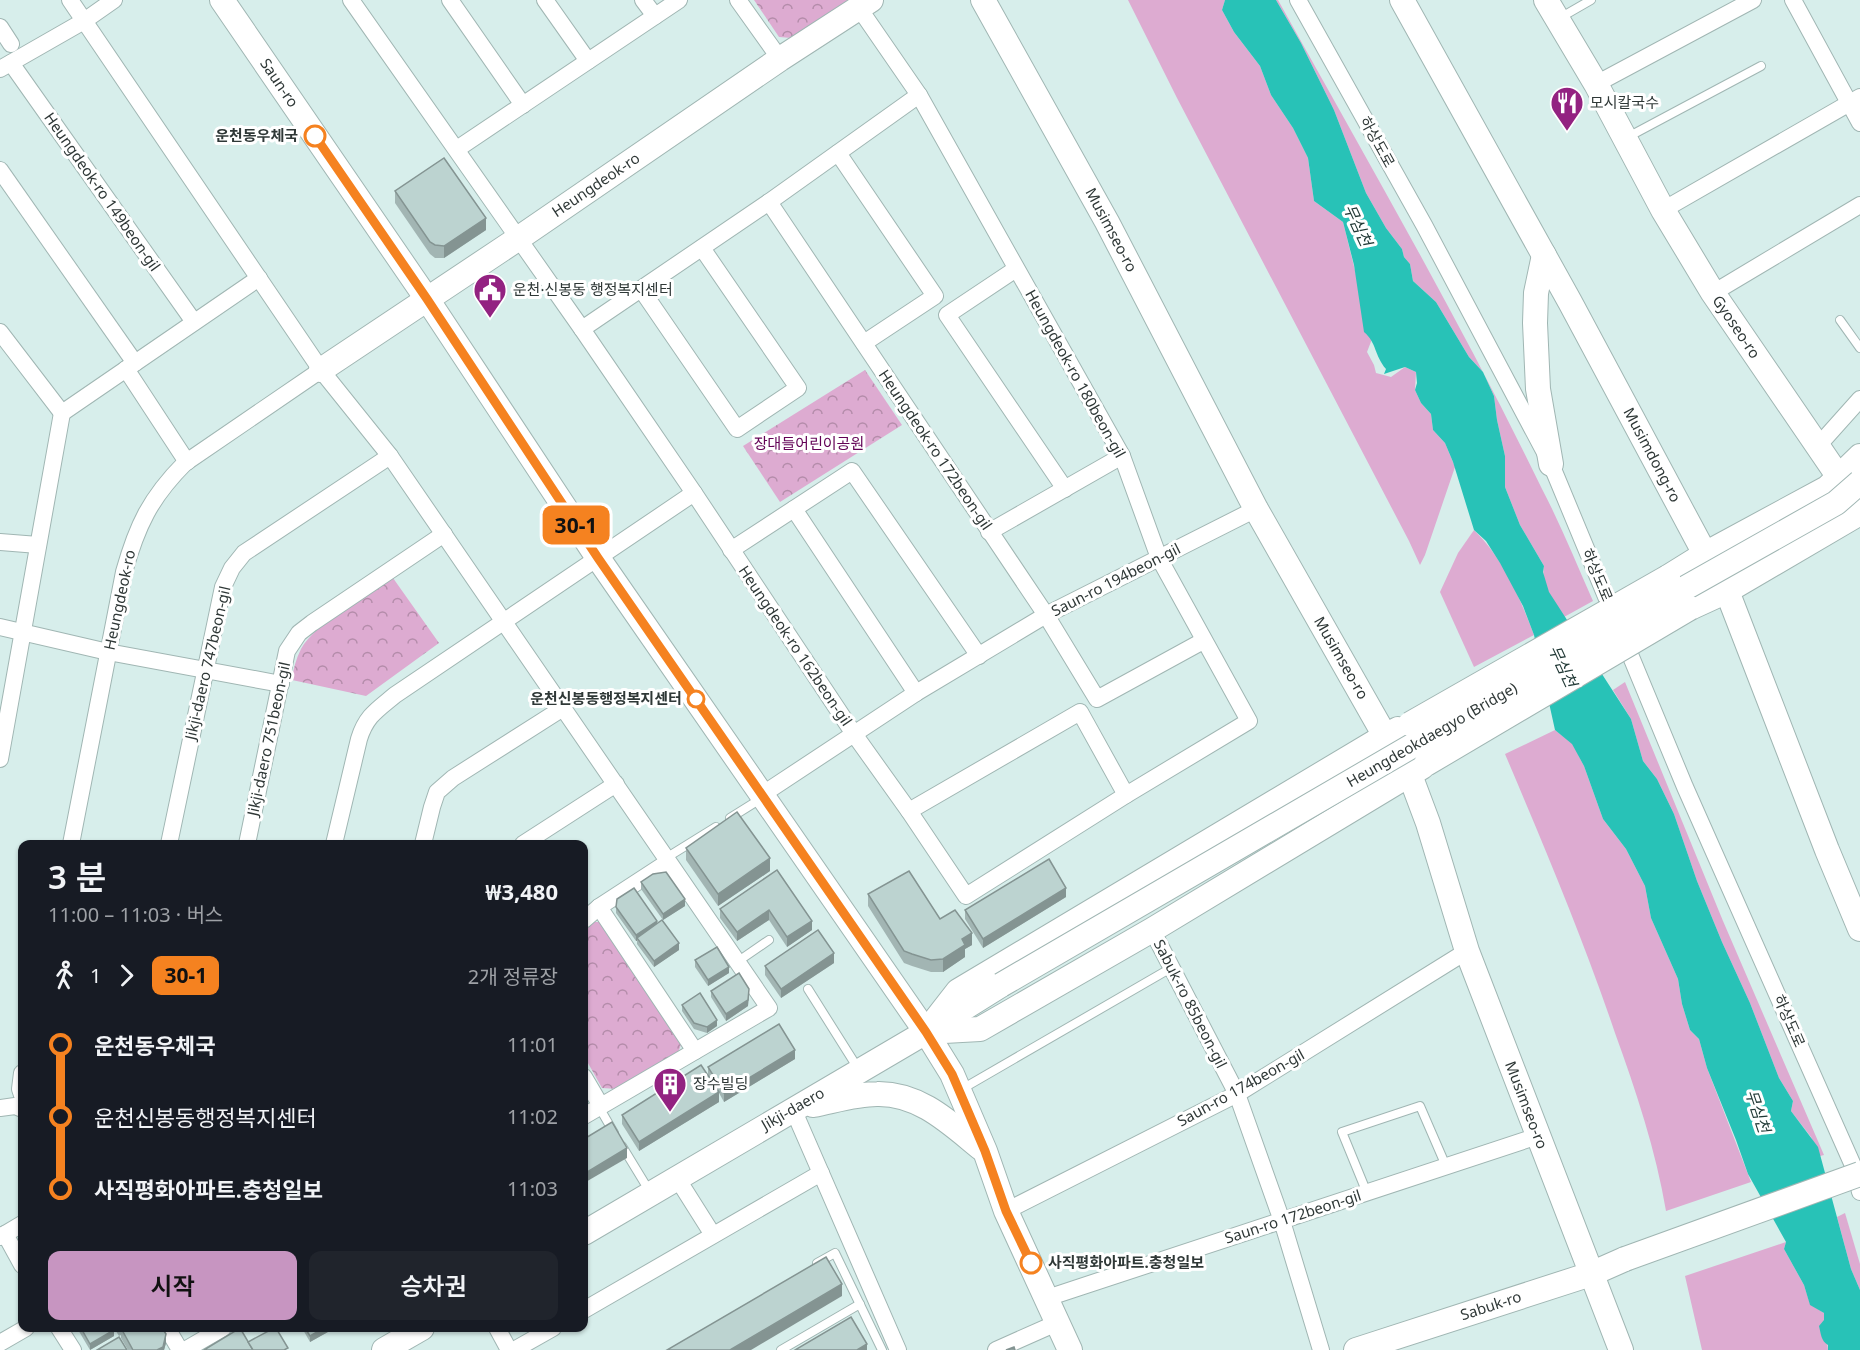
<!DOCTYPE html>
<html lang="ko">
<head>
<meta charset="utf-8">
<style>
	:root { --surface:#171b24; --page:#20242c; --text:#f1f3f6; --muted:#9ea1a6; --accent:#c795c1 }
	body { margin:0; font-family:"Noto Sans","Noto Sans KR",sans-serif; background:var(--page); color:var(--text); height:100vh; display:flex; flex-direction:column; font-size:22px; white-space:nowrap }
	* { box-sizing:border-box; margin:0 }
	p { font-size:20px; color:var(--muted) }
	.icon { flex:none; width:33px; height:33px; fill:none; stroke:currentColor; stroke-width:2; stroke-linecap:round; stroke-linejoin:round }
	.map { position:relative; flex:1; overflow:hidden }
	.sheet { position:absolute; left:18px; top:840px; width:570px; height:492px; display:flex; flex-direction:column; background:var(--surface); border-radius:12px; box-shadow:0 2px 4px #0004 }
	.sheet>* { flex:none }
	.badge { padding:0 12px; border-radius:9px; font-size:21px; line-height:39px }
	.map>.badge { position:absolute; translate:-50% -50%; box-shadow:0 0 0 3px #fff }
	.legs { display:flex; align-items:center; gap:9px; height:66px; padding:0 30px; font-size:20px }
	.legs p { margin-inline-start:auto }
	.summary { display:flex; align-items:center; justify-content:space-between; height:102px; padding:0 30px }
	h1 { font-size:33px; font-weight:600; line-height:45px }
	.action { display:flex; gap:12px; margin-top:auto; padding:12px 30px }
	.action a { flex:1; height:69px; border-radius:12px; background:var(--accent); color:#111; font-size:24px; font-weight:600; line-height:69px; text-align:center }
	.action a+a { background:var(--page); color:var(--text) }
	ul { padding:0 30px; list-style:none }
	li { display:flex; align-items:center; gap:21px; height:72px; font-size:22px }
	li i { display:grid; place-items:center; width:9px; height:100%; margin:0 8px; background:currentColor }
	li i::after { content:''; width:15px; height:15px; margin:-8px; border:4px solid; border-radius:50%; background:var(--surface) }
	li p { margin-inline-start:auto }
	li:first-child i { background:linear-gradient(#0000 50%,currentColor 0) }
	li:last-child i { background:linear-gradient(currentColor 50%,#0000 0) }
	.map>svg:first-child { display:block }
	.grass { fill:#ddabd1 }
	.park { fill:url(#park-crowns) }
	.water { fill:#28c2b7 }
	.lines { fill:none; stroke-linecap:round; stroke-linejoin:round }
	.lane-casing { stroke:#a0b6b3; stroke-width:10 }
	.street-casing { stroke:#a0b6b3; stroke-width:18 }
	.secondary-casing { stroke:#a0b6b3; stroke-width:26 }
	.lane { stroke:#fff; stroke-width:8 }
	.street { stroke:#fff; stroke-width:16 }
	.secondary { stroke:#fff; stroke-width:24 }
	.secondary-bridge-casing { stroke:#a0b6b3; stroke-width:26; stroke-linecap:butt }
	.secondary-bridge { stroke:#fff; stroke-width:24 }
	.wall { fill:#a2b5b3 }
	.shaded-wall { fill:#849492 }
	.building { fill:#bcd3d0; stroke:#849492; stroke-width:1.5 }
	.line-1-casing { stroke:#fff; stroke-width:14 }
	.line-1 { stroke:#f58220; stroke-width:9 }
	.stop-1-dot { fill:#fff; stroke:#f58220; stroke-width:3 }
	.labels { text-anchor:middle; stroke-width:6; stroke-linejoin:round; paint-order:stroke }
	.street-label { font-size:15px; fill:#2f3837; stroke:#fff }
	.poi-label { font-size:15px; fill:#2f3837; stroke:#fff; text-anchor:start }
	.stop-label { font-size:15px; font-weight:bold; fill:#2f3837; stroke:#fff; text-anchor:end }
	.park-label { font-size:15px; fill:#620055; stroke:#fff }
	.water-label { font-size:16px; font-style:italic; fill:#203835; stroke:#fff }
</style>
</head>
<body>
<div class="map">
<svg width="1860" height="1350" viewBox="0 0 1860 1350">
	<defs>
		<pattern id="park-crowns" width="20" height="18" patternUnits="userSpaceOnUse" patternTransform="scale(1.5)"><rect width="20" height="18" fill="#ddabd1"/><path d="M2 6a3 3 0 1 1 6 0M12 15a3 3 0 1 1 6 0" fill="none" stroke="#b48caa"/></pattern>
	</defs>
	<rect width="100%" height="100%" fill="#d7eeeb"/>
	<!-- grass -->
	<g class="grass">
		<polygon points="1128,0 1225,0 1222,10 1234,32 1260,66 1271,95 1293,128 1308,158 1314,201 1343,222 1372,339 1367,352 1374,365 1376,373 1391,377 1405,367 1416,372 1415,390 1421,403 1431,414 1433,430 1445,443 1455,467 1425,555 1420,565 1409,541 1177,98"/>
		<path d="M1276,0H1278C1368,162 1461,322 1542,489C1561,525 1576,563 1593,601L1564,617C1555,603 1540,584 1544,566L1520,525L1505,487V456L1497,420L1494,396L1483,372L1469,357L1436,302L1413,281L1410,264L1404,257L1402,249L1386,228L1366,193L1334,110L1301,43Z"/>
		<path d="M1474,530C1503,558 1520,598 1534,635L1474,667L1440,592L1458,553Z"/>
		<polygon points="1625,682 1723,921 1824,1155 1820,1156 1811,1137 1791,1111 1793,1101 1779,1078 1750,1003 1722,942 1697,881 1674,814 1657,779 1643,761 1631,719 1613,690"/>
		<path d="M1555,730L1572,743L1584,766L1603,819L1626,849L1645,886L1651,918L1678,979L1682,1004L1690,1030L1699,1039L1707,1068L1751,1182L1666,1211C1656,1151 1636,1091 1615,1033C1583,938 1544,846 1505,754Z"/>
		<polygon points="1845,1213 1860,1264 1860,1290 1851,1269 1837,1217"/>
		<polygon points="1786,1242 1784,1249 1804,1285 1810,1304 1824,1313 1828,1350 1702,1350 1685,1276"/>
	</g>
	<!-- park -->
	<g class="park">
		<polygon points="754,0 849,0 792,38 779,37"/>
		<polygon points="865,370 902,425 780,502 743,446"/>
		<path d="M393,578L439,643L366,696L292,680C293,669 296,659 301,649C314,624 369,594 393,578Z"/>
		<polygon points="593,922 606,922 683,1039 678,1053 617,1089 602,1088 584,1056 584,930"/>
	</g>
	<!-- water -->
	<path class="water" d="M1225,0H1276L1301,43L1334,110L1366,193L1386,228L1402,249L1404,257L1410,264L1413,281L1436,302L1469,357L1483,372L1494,396L1497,420L1505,456V487L1520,525L1544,566L1543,572L1549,592L1631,719L1643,761L1657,779L1674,814L1697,881L1722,942L1750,1003L1779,1078L1793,1101L1791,1111L1818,1147L1851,1269L1860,1290V1350H1828V1345C1821,1341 1821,1334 1819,1326L1824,1320V1313L1810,1305L1804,1285L1784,1249L1786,1242L1748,1174L1736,1140L1707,1068L1699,1039L1690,1030L1682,1004L1678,979L1651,918L1645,886L1626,849L1603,819L1584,766L1572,744L1555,730L1534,635L1523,606L1500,563L1486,541L1474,530L1453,462L1445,443L1433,430L1431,414L1421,403L1415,390L1417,383L1416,372L1405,367L1384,374L1386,369C1374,355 1377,343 1364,332L1354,265L1343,222L1314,201L1308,158L1293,128L1271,95L1260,66L1234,32L1222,10Z"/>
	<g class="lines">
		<!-- lane casing -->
		<g class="lane-casing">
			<g id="lane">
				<polyline points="1558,19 1591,0"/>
				<polyline points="1626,138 1761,66"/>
				<polyline points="1840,320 1860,348"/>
				<polyline points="730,818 762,798"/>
				<polyline points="666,858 716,827"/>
				<polyline points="737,962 769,940"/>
				<polyline points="808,989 859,1070"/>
				<polyline points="962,1089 1171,968"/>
				<polyline points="599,1107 614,1133"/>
				<polyline points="622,1146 650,1192"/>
				<polyline points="1367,1193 1342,1132 1420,1106 1446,1166"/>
				<polyline points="817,1263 835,1253 882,1350"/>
				<polyline points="781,1350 860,1304"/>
			</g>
		</g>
		<!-- street casing -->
		<g class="street-casing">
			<g id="street">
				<polyline points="70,0 321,370 390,456 769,1008 584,1116"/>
				<polyline points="351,0 582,329 694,493 854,734 909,811 966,896 1126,795 1249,721 1159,558 1122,456 919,95 859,8"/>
				<polyline points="450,0 523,105"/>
				<polyline points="545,0 588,61"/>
				<polyline points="643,0 655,16"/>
				<polyline points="738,0 780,59"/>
				<polyline points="1298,0 1424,225 1551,464 1685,787 1855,1170 1860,1192"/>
				<polyline points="1793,0 1860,123"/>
				<polyline points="0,27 11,44"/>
				<polyline points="11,63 194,322"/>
				<polyline points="0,69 84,21 114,0"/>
				<polyline points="1596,84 1753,0"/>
				<polyline points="457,149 679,0"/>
				<polyline points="838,153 935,296 864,343"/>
				<polyline points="0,170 135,363"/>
				<polyline points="769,202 1046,615 1097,699 1203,641"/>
				<polyline points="1663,210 1860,97"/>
				<polyline points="1016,269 947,315 1065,489"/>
				<polyline points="641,289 737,429 798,388 702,248"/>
				<polyline points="1713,293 1860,205"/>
				<polyline points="582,329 769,202 919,95"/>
				<polyline points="0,332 62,413"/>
				<polyline points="126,369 187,462"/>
				<polyline points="62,413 259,278"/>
				<polyline points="1818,446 1860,399"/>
				<polyline points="794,509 916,693"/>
				<polyline points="989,532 1122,456"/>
				<polyline points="0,542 38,545"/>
				<polyline points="731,550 852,471 979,656"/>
				<polyline points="0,627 108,652 281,684"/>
				<polyline points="0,759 62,413"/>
				<polyline points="763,794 916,693 1046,615 1256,509"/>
				<polyline points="909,811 1080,712 1126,795"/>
				<path d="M71,844L124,572C137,526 150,498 185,463L321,370"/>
				<polyline points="169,844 223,587 232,568 244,553 390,456"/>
				<polyline points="247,844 287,651 299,633 312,623 444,534"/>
				<path d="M334,844L359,739C366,716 377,710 395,695L694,493"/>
				<polyline points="423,844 432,807 437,792 453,778 563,708"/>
				<polyline points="523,844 616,784"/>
				<polyline points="599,907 695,1051"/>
				<polyline points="584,920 599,907 668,862"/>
				<polyline points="1152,930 1237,1094 1282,1221 1321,1350"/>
				<polyline points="22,1073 20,1089 22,1095"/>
				<polyline points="584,1077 601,1106"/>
				<polyline points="0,1108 15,1106 22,1109"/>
				<polyline points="793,1109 898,1350"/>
				<polyline points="677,1178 713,1235"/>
				<polyline points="1006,1211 1237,1094 1467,951"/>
				<polyline points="5,1234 22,1265"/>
				<polyline points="0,1237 22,1224"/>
				<polyline points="1047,1298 1538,1136"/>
				<polyline points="584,1310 821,1173"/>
				<polyline points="59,1328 73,1350"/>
				<polyline points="167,1328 180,1350"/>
				<polyline points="497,1328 509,1350"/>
				<polyline points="0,1343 26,1328"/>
				<polyline points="185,1350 223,1328"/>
				<polyline points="514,1350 553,1328"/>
				<polyline points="996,1350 1059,1322"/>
			</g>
		</g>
		<!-- secondary casing -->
		<g class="secondary-casing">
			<g id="secondary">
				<polyline points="222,0 427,299 598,558 926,1032 952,1074 985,1151 1006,1211 1070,1350"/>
				<polyline points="983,0 1107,222 1256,509 1385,736 1410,775 1428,823 1467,951 1621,1350"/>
				<polyline points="1402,0 1570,302 1705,554 1713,565 1727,591 1827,850 1860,929"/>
				<polyline points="1546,0 1596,84 1663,210 1713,293 1860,508"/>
				<polyline points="1544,255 1536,293 1535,323 1538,389 1551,464"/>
				<polyline points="321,370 519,238 780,59 871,0"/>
				<polyline points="1668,577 1705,554 1827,488 1860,456"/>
				<polyline points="1690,608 1727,591 1860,513"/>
				<polyline points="926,1032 958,991 1385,736 1398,729"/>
				<polyline points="926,1032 980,1029 1152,930 1422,767"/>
				<path d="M813,1105C834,1101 856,1094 877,1094C920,1093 951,1124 982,1149"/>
				<polyline points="584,1233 926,1032 1001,985"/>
				<polyline points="384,1350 422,1328"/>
				<polyline points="1356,1350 1591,1274 1625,1259"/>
			</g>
		</g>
		<!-- lane -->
		<use href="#lane" class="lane"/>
		<!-- street -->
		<use href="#street" class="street"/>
		<!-- secondary -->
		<use href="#secondary" class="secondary"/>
		<!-- secondary-bridge casing -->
		<g class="secondary-bridge-casing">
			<g id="secondary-bridge">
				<polyline points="1410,724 1668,577"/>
				<polyline points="1426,764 1690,608"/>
				<polyline points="1001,985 1632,618 1836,503 1860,482"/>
				<polyline points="1625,1259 1860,1174"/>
			</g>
		</g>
		<!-- secondary-bridge -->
		<use href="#secondary-bridge" class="secondary-bridge"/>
	</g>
	<!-- wall -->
	<g class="wall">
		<polygon points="395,191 486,230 444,258 435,258 430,254 395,203"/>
		<polygon points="686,848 770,871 718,906 686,860"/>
		<polygon points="777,870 812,930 787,947 769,920 737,941 720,918 720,909"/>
		<polygon points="641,882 685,906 663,920 641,889"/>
		<polygon points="868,894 940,919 972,945 965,949 965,957 943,972 931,972 912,966 904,963 868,906"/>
		<polygon points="1066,897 983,948 965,919 965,910"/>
		<polygon points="616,907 657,923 679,950 654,967 637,944 637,941 636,941 616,913"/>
		<polygon points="695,960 729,973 708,986 695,967"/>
		<polygon points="834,963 781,998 765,975 765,966"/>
		<polygon points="711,991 749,995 748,1006 726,1021 711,997"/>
		<polygon points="682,1005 717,1026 707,1033 694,1029 682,1011"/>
		<polygon points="795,1059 724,1102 719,1093 719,1102 639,1151 622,1124 622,1115 708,1076 708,1067"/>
		<polygon points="77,1328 113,1328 114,1336 90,1350"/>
		<polygon points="114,1328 162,1328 166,1343 164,1350 128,1350 121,1338 121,1335 119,1336"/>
		<polygon points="302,1328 335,1328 310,1342"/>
	</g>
	<!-- shaded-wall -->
	<g class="shaded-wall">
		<polygon points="486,218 486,230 444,258 444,246"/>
		<polygon points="770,858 770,871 718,906 718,894"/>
		<polygon points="1066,888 1066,897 983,948 983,939"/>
		<polygon points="685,899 685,906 663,920 663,914"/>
		<polygon points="769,910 769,920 737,941 737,932"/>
		<polygon points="657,921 657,927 637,938 637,941 636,941 636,935"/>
		<polygon points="812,921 812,930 787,947 787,937"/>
		<polygon points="972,933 972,945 965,949 965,957 943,972 943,959 962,939"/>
		<polygon points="679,943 679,950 654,967 654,961"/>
		<polygon points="834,953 834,963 781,998 781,989"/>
		<polygon points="729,967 729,973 708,986 708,980"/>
		<polygon points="749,989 748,1006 726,1021 726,1014"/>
		<polygon points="717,1020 717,1026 707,1033 707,1027"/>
		<polygon points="795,1050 795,1059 724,1102 724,1093"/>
		<polygon points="719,1092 719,1102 639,1151 639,1142"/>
		<polygon points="627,1148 627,1158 584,1183 584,1174"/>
		<polygon points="842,1284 842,1296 751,1350 730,1350"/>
		<polygon points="324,1328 335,1328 310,1342 310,1336"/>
		<polygon points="114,1330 114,1336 90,1350 90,1344"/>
		<polygon points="166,1334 166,1343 164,1350 157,1350"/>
		<polygon points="867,1344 867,1350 857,1350"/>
	</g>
	<!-- building -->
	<g class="building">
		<polygon points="444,158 486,218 444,246 435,245 430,242 395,191"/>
		<polygon points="737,812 770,858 718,894 686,848"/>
		<polygon points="1049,859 1066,888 983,939 965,910"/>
		<polygon points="777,870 812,921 787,937 769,910 737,932 720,909"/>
		<polygon points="909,871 940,919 955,910 972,933 962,939 965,945 943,959 931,960 912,954 904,951 868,894"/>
		<polygon points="666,872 685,899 663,914 641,882 653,874"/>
		<polygon points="634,888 657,921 636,935 616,907 617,899"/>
		<polygon points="662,920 679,943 654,961 637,938"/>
		<polygon points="818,930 834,953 781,989 765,966"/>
		<polygon points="717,947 729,967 708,980 695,960"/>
		<polygon points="739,973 749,989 748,1000 726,1014 711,991"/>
		<polygon points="700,993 717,1020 707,1027 694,1023 682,1005"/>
		<polygon points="779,1024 795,1050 724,1093 708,1067"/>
		<polygon points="701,1065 719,1092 639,1142 622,1115"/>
		<polygon points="612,1122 627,1148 584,1174 584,1139"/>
		<polygon points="826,1257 842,1284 730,1350 667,1350"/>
		<polygon points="851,1317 867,1344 857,1350 795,1350"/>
		<polygon points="81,1328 113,1328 114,1330 90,1344"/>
		<polygon points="121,1328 162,1328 166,1334 163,1347 157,1350 133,1350"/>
		<polygon points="240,1328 253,1350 204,1350"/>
		<polygon points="274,1328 276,1328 288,1348 284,1350 253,1350 248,1342"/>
		<polygon points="305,1328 324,1328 310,1336"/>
		<polygon points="119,1337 127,1350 97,1350"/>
		<polygon points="1014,1347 1015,1350 1006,1350"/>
	</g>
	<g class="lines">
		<!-- line-1 casing -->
		<g class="line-1-casing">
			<polyline id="line-1" points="315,136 427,299 598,558 926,1032 952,1074 985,1151 1006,1211 1031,1263"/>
		</g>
		<!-- line-1 -->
		<use href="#line-1" class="line-1"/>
	</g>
	<!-- icons -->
	<defs>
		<g id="restaurant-pin" transform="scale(1.725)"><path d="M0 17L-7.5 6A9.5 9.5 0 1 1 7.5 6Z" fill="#932281" stroke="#fff"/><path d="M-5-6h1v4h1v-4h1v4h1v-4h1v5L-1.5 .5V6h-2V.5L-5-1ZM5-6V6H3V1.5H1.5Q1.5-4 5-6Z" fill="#fff"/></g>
		<g id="civic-pin" transform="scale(1.725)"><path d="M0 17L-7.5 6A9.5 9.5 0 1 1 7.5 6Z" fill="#932281" stroke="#fff"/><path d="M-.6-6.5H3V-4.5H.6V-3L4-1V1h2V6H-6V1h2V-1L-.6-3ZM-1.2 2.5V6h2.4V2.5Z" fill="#fff"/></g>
		<g id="building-pin" transform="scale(1.725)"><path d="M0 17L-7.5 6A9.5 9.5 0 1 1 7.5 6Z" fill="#932281" stroke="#fff"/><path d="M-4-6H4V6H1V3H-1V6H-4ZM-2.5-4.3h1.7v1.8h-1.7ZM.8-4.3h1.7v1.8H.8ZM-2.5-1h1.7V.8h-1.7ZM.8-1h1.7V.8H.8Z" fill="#fff"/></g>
	</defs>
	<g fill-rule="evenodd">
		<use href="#restaurant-pin" x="1567" y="103"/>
		<use href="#civic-pin" x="490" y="290"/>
		<use href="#building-pin" x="670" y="1084"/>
	</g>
	<!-- markers -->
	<g class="stop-1-dot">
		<circle cx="315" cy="136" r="10"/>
		<circle cx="696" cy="699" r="8"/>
		<circle cx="1031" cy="1263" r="10"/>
	</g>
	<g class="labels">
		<!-- street labels -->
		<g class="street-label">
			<text transform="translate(279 83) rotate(56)" y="5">Saun-ro</text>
			<text transform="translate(1377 142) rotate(61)" y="5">하상도로</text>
			<text transform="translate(596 185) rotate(-34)" y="5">Heungdeok-ro</text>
			<text transform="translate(102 192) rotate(55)" y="5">Heungdeok-ro 149beon-gil</text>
			<text transform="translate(1111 230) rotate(62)" y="5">Musimseo-ro</text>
			<text transform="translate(1736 327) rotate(56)" y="5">Gyoseo-ro</text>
			<text transform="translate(1075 374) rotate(61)" y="5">Heungdeok-ro 180beon-gil</text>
			<text transform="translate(935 450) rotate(56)" y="5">Heungdeok-ro 172beon-gil</text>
			<text transform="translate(1652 455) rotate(62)" y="5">Musimdong-ro</text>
			<text transform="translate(1597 575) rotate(67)" y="5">하상도로</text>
			<text transform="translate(1116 580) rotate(-27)" y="5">Saun-ro 194beon-gil</text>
			<text transform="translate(120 600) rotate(-78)" y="5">Heungdeok-ro</text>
			<text transform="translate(795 646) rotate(56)" y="5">Heungdeok-ro 162beon-gil</text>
			<text transform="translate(1341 658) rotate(60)" y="5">Musimseo-ro</text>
			<text transform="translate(208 663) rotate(-77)" y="5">Jikji-daero 747beon-gil</text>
			<text transform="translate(1432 735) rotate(-30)" y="5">Heungdeokdaegyo (Bridge)</text>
			<text transform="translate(269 739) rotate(-78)" y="5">Jikji-daero 751beon-gil</text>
			<text transform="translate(1190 1004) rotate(63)" y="5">Sabuk-ro 85beon-gil</text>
			<text transform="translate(1789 1021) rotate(66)" y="5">하상도로</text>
			<text transform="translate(1241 1088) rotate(-29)" y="5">Saun-ro 174beon-gil</text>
			<text transform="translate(1526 1105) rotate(69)" y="5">Musimseo-ro</text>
			<text transform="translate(793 1109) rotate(-30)" y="5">Jikji-daero</text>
			<text transform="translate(1293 1217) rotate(-18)" y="5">Saun-ro 172beon-gil</text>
			<text transform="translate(1491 1306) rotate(-18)" y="5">Sabuk-ro</text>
		</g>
		<!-- poi labels -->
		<g class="poi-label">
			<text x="1590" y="108">모시칼국수</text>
			<text x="513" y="295">운천·신봉동 행정복지센터</text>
			<text x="693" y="1089">장수빌딩</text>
		</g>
		<!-- stop labels -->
		<g class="stop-label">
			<text x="298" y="141">운천동우체국</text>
			<text x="682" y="704">운천신봉동행정복지센터</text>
			<text x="1048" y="1268" text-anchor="start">사직평화아파트.충청일보</text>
		</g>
		<!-- park labels -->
		<g class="park-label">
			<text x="809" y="449">장대들어린이공원</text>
		</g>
		<!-- water labels -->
		<g class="water-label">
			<text transform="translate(1358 225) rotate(65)" y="6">무심천</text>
			<text transform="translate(1563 666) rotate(65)" y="6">무심천</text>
			<text transform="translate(1758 1111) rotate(71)" y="6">무심천</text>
		</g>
	</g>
</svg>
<b class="badge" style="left:576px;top:525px;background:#f58220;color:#111">30-1</b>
<section class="sheet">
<div class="summary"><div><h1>3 분</h1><p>11:00 – 11:03 · 버스</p></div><b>₩3,480</b></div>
<div class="legs"><svg class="icon" aria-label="walk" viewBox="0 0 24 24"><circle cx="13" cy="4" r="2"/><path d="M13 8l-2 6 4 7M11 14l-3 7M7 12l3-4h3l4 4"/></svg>1<svg class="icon" aria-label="forward" viewBox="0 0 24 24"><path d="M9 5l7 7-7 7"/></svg><b class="badge" style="background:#f58220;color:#111">30-1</b><p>2개 정류장</p></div>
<ul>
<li><i style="color:#f58220"></i><b>운천동우체국</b><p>11:01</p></li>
<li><i style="color:#f58220"></i><span>운천신봉동행정복지센터</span><p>11:02</p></li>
<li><i style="color:#f58220"></i><b>사직평화아파트.충청일보</b><p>11:03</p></li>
</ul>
<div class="action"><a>시작</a><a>승차권</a></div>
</section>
</div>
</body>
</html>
